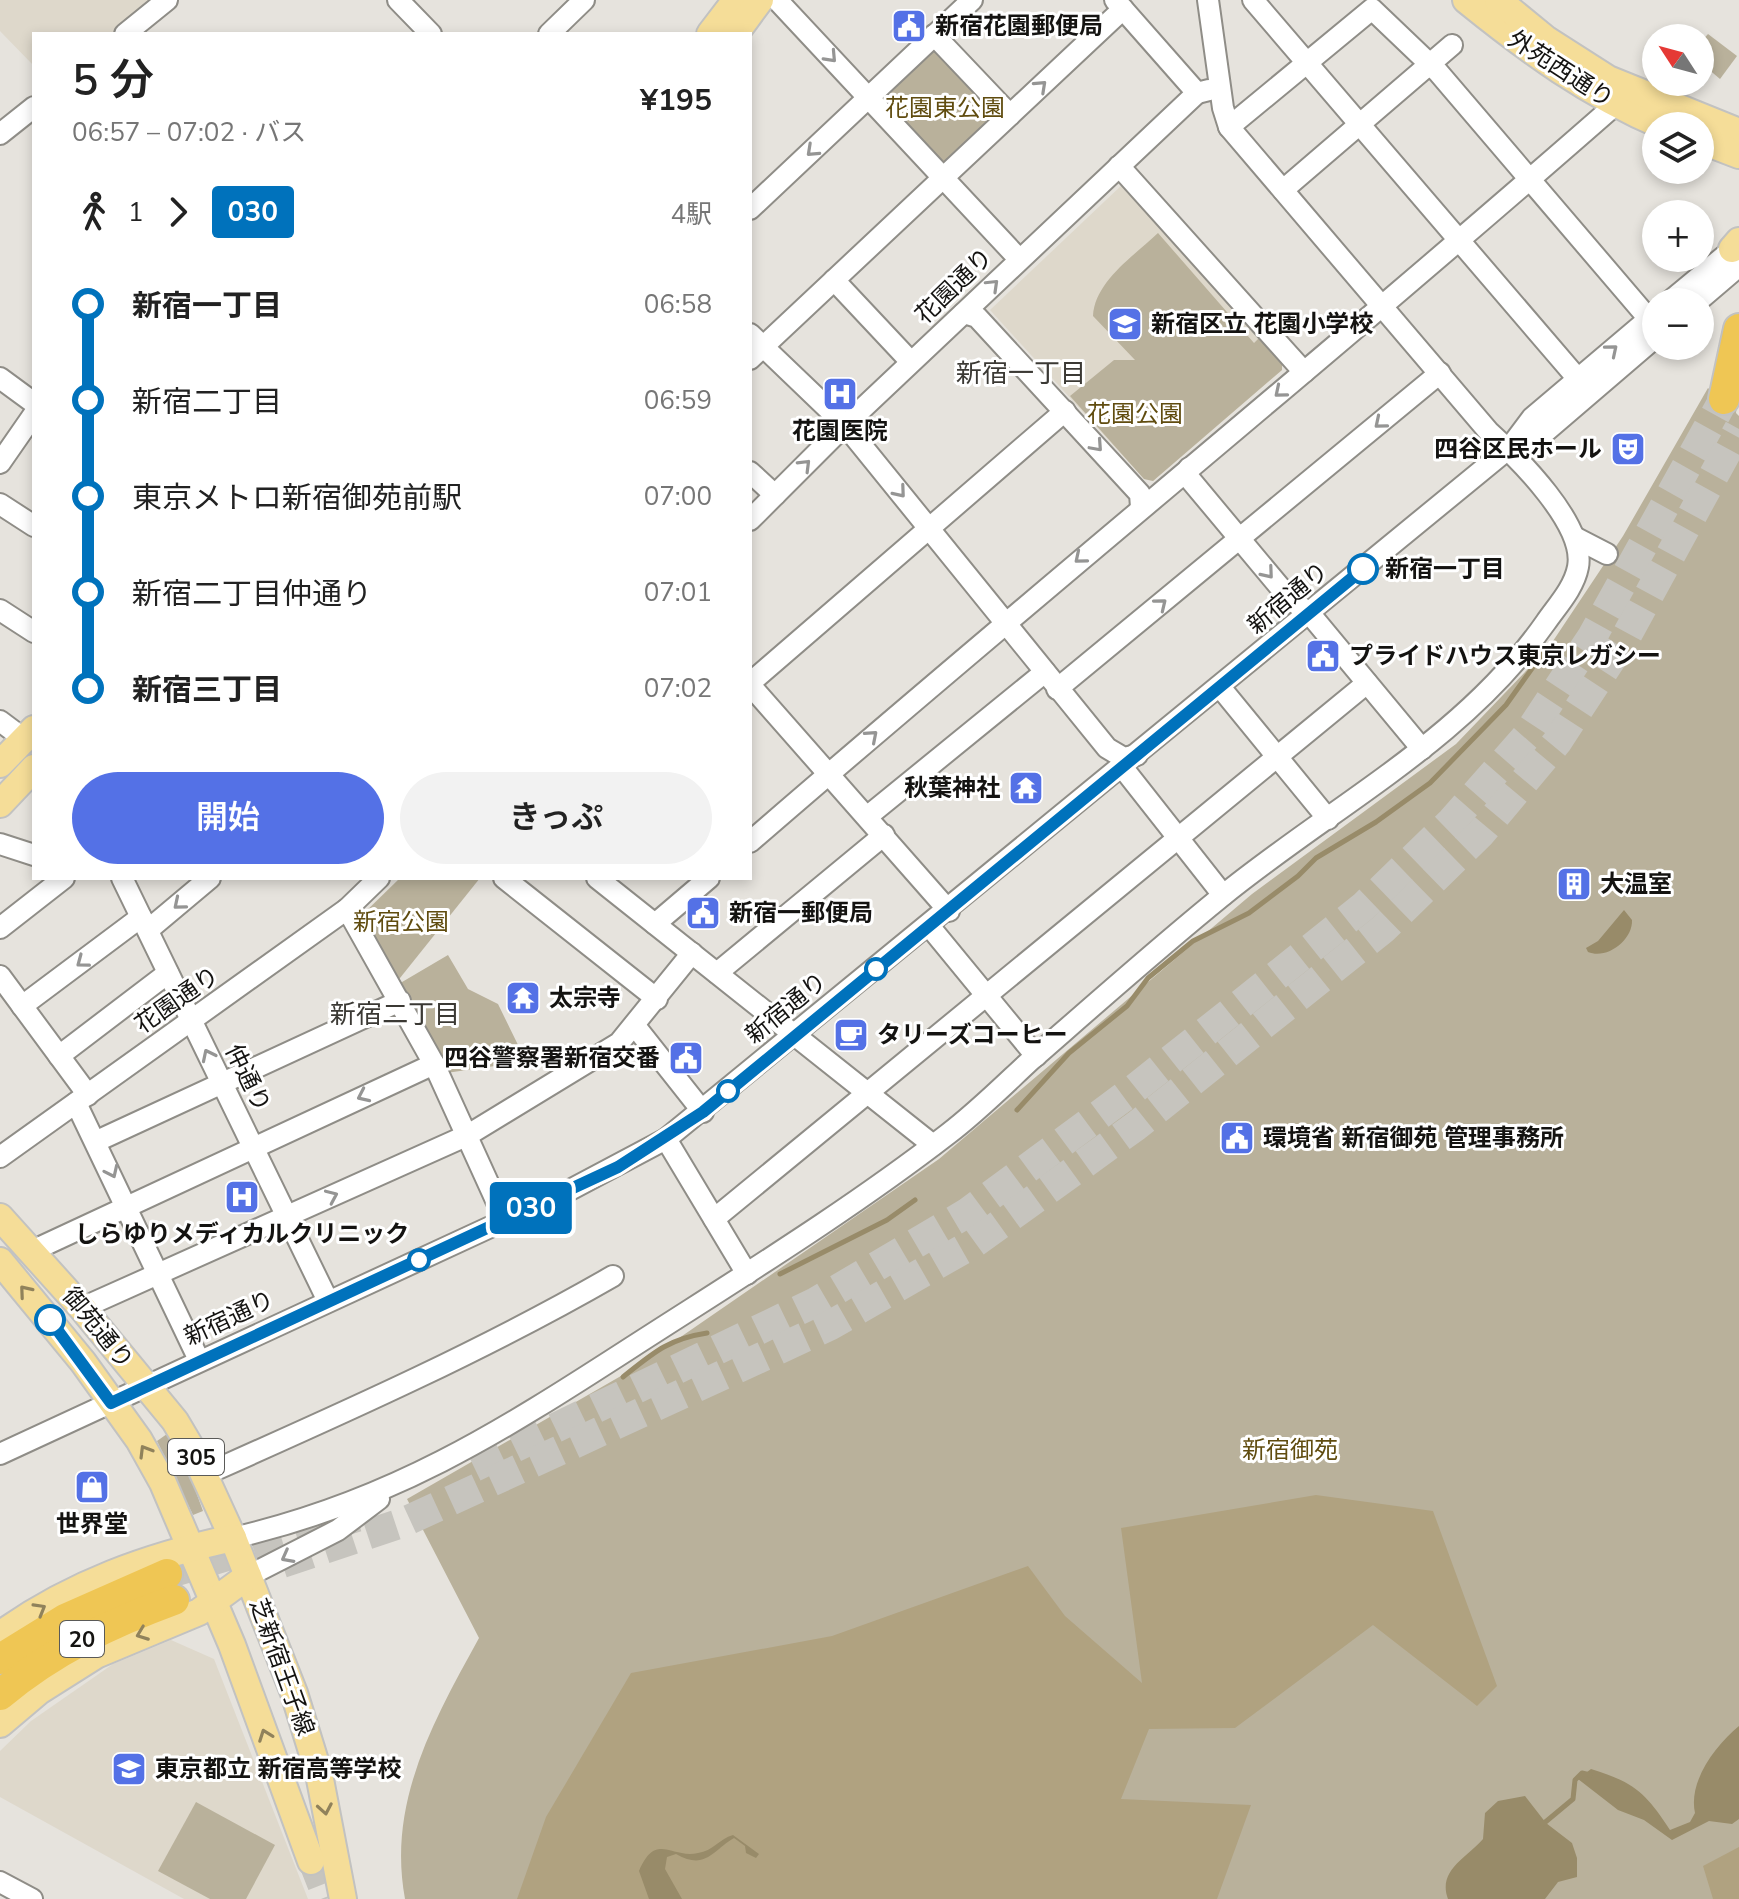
<!DOCTYPE html>
<html lang="ja">
<head>
<meta charset="utf-8">
<style>
	:root { --surface:#fff; --page:#f2f2f2; --text:#222; --muted:#767676; --accent:#5471e6 }
	body { margin:0; font-family:"Nunito Sans","Noto Sans JP",sans-serif; background:var(--page); color:var(--text); height:100vh; display:flex; flex-direction:column; font-size:30px; white-space:nowrap }
	* { box-sizing:border-box; margin:0 }
	p { font-size:26px; color:var(--muted) }
	.icon { flex:none; width:44px; height:44px; fill:none; stroke:currentColor; stroke-width:2; stroke-linecap:round; stroke-linejoin:round }
	.map { position:relative; flex:1; overflow:hidden }
	.sheet { position:absolute; left:32px; top:32px; width:720px; height:848px; display:flex; flex-direction:column; background:var(--surface); border-radius:0px; box-shadow:0 4px 12px #0003 }
	.sheet>* { flex:none }
	.badge { padding:0 16px; border-radius:6px; font-size:28px; line-height:52px }
	.needle { width:52px; rotate:306deg }
	.buttons { position:absolute; left:1642px; top:24px; display:grid; gap:16px }
	.buttons a { display:grid; place-items:center; width:72px; height:72px; border-radius:50%; background:var(--surface); box-shadow:0 4px 12px #0003; font-size:40px }
	.map>.badge { position:absolute; translate:-50% -50%; box-shadow:0 0 0 4px #fff }
	.legs { display:flex; align-items:center; gap:12px; height:88px; padding:0 40px; font-size:26px }
	.legs p { margin-inline-start:auto }
	.head { display:flex; align-items:center; justify-content:space-between; height:136px; padding:0 40px }
	h1 { font-size:44px; font-weight:600; line-height:60px }
	.cta { display:flex; gap:16px; margin-top:auto; padding:16px 40px }
	.cta a { flex:1; height:92px; border-radius:48px; background:var(--accent); color:#fff; font-size:32px; font-weight:600; line-height:92px; text-align:center }
	.cta a+a { background:var(--page); color:var(--text) }
	ul { padding:0 40px; list-style:none }
	li { display:flex; align-items:center; gap:28px; height:96px; font-size:30px }
	li i { display:grid; place-items:center; width:12px; height:100%; margin:0 10px; background:currentColor }
	li i::after { content:''; width:20px; height:20px; margin:-10px; border:6px solid; border-radius:50%; background:var(--surface) }
	li p { margin-inline-start:auto }
	li:first-child i { background:linear-gradient(#0000 50%,currentColor 0) }
	li:last-child i { background:linear-gradient(currentColor 50%,#0000 0) }
	.map>svg:first-child { display:block }
	.built { fill:#ded8cb }
	.green { fill:#b9b19b }
	.forest { fill:#b0a280 }
	.water { fill:#988b69 }
	.lines { fill:none; stroke-linecap:round; stroke-linejoin:round }
	.stream { stroke:#988b69; stroke-width:5 }
	.major-tunnel { stroke:#c6c4be; stroke-width:26; stroke-dasharray:26 13; stroke-linecap:butt }
	.highway-tunnel { stroke:#c6c4be; stroke-width:30; stroke-dasharray:30 15; stroke-linecap:butt }
	.minor-casing { stroke:#8f8d87; stroke-width:24 }
	.major-casing { stroke:#c2c2c1; stroke-width:30 }
	.highway-casing { stroke:#c2c2c1; stroke-width:34 }
	.minor { stroke:#fff; stroke-width:20 }
	.major { stroke:#f5dd98; stroke-width:26 }
	.highway { stroke:#efc654; stroke-width:30 }
	.oneway { stroke:#959594 }
	.oneway2 { stroke:#90825b }
	.line-1-casing { stroke:#fff; stroke-width:18 }
	.line-1 { stroke:#0072bc; stroke-width:12 }
	.stop-1-dot { fill:#fff; stroke:#0072bc; stroke-width:4 }
	.labels { text-anchor:middle; stroke-width:6; stroke-linejoin:round; paint-order:stroke }
	.shield { fill:#fff; stroke:#5a5a58; stroke-width:2 }
	.shield-label { font-size:22px; font-weight:bold; fill:#141311 }
	.poi-label { font-size:24px; font-weight:bold; fill:#141311; stroke:#fff; text-anchor:start }
	.street-label { font-size:24px; fill:#141311; stroke:#fff }
	.park-label { font-size:24px; fill:#604c0f; stroke:#fff }
	.stop-label { font-size:24px; font-weight:bold; fill:#141311; stroke:#fff; text-anchor:start }
	.neighbourhood-label { font-size:26px; fill:#3b3934; stroke:#fff }
</style>
</head>
<body>
<div class="map">
<svg width="1739" height="1899" viewBox="0 0 1739 1899">
	<rect width="100%" height="100%" fill="#e6e3dd"/>
	<!-- built -->
	<g class="built">
		<polygon points="0,0 154,0 113,34 34,34 34,66 0,31"/>
		<polygon points="1124,183 1282,364 1282,370 1153,481 1144,479 990,310"/>
		<polygon points="171,1640 214,1659 308,1899 184,1899 0,1797 0,1751 31,1721 113,1664"/>
	</g>
	<!-- green -->
	<g class="green">
		<polygon points="1708,34 1737,56 1720,79 1700,62 1700,43"/>
		<polygon points="941,50 999,111 997,120 952,163 942,162 891,105 890,93 934,51"/>
		<path d="M1158,233L1254,343L1259,338L1282,364V370L1153,481L1144,479L1070,396L1114,360H1135L1093,316C1095,281 1134,256 1158,233Z"/>
		<path d="M1708,388L1730,408L1739,392L1736,413L1739,416V1899H405C387,1802 434,1720 479,1638L407,1499L640,1365L939,1159L1252,894L1456,744L1549,647L1623,536Z"/>
		<polygon points="400,878 480,878 396,983 359,918"/>
		<polygon points="448,955 468,989 498,1004 521,1051 495,1066 446,1073 397,985"/>
		<polygon points="167,1434 188,1470 203,1511 193,1515 157,1441"/>
		<polygon points="196,1802 275,1845 246,1899 210,1899 158,1871"/>
	</g>
	<!-- forest -->
	<g class="forest">
		<polygon points="1316,1495 1433,1511 1497,1686 1477,1706 1373,1625 1235,1728 1149,1729 1121,1799 1251,1805 1217,1899 517,1899 546,1817 631,1673 832,1636 1028,1566 1065,1616 1142,1683 1121,1528"/>
		<polygon points="1739,1847 1739,1899 1713,1899 1703,1866"/>
	</g>
	<!-- water -->
	<g class="water">
		<path d="M1624,910L1632,920C1633,940 1607,960 1588,952L1586,948L1598,941Z"/>
		<path d="M1739,1726V1819L1732,1824L1709,1821L1672,1840L1644,1820L1618,1810L1578,1779L1591,1769C1634,1782 1646,1793 1670,1830L1690,1822L1695,1813C1688,1781 1716,1745 1739,1726Z"/>
		<path d="M1525,1796L1546,1823L1572,1843L1577,1858V1877L1558,1882L1545,1899H1448C1437,1870 1468,1857 1483,1839L1485,1813L1498,1801Z"/>
		<path d="M733,1835L759,1854L756,1858L746,1853L745,1846L734,1838C713,1850 706,1871 676,1854L667,1857L665,1869L682,1899H649L639,1871C656,1831 671,1859 698,1853C713,1851 719,1839 733,1835Z"/>
	</g>
	<g class="lines">
		<!-- stream -->
		<g class="stream">
			<polyline points="1017,1110 1069,1053 1127,1006 1148,978 1193,941 1249,913 1298,876 1316,858 1376,822 1430,783 1506,705 1543,653"/>
			<polyline points="780,1274 887,1220 915,1200"/>
			<path d="M623,1377C653,1353 668,1339 707,1333"/>
			<polyline points="1543,1824 1573,1799 1575,1780 1582,1773 1590,1775"/>
		</g>
		<!-- major-tunnel -->
		<polyline class="major-tunnel" points="311,1861 326,1899"/>
		<!-- highway-tunnel -->
		<g class="highway-tunnel">
			<polyline points="474,1467 816,1302 967,1213 1133,1090 1364,906 1452,821 1526,737 1592,637 1724,399"/>
			<polyline points="282,1563 402,1523 829,1326 974,1243 1136,1126 1383,929 1481,833 1557,742 1627,635 1739,429"/>
			<polyline points="167,1574 357,1517"/>
		</g>
		<!-- minor casing -->
		<g class="minor-casing">
			<g id="minor">
				<polyline points="398,0 431,34"/>
				<polyline points="777,0 1019,259"/>
				<polyline points="1115,0 1197,93 1209,90"/>
				<polyline points="1253,0 1578,379"/>
				<polyline points="125,34 167,0"/>
				<polyline points="549,34 584,0"/>
				<polyline points="934,35 1010,115"/>
				<polyline points="1229,127 1372,9 1438,72 1649,319"/>
				<polyline points="0,134 34,107"/>
				<polyline points="1119,166 1304,372"/>
				<polyline points="1283,190 1452,45"/>
				<polyline points="750,209 972,0"/>
				<polyline points="834,280 911,362"/>
				<polyline points="1669,302 1739,244"/>
				<polyline points="1697,302 1739,266"/>
				<polyline points="964,313 977,317 1140,494 1141,507"/>
				<polyline points="750,334 845,425 1107,748 1124,758 1137,755"/>
				<polyline points="750,359 1123,9"/>
				<polyline points="0,378 34,403"/>
				<polyline points="1511,446 1532,418 1656,313"/>
				<polyline points="0,463 34,414"/>
				<polyline points="1189,468 1188,477 1289,598 1310,614 1422,749"/>
				<polyline points="750,472 775,495"/>
				<polyline points="0,504 34,526"/>
				<polyline points="750,520 845,425 1197,93"/>
				<polyline points="1576,538 1607,554"/>
				<polyline points="0,610 34,632"/>
				<polyline points="750,683 1065,411"/>
				<polyline points="750,685 949,911"/>
				<polyline points="1220,687 1328,819"/>
				<polyline points="1057,689 1440,373"/>
				<polyline points="0,721 24,739"/>
				<polyline points="1123,768 1223,895"/>
				<polyline points="868,816 1045,672"/>
				<path d="M750,842C1036,594 1330,355 1615,105"/>
				<polyline points="0,844 34,855"/>
				<polyline points="122,878 328,1301"/>
				<polyline points="504,878 657,999"/>
				<polyline points="597,878 933,1145"/>
				<polyline points="347,909 434,1064 505,1220"/>
				<polyline points="655,924 709,878"/>
				<polyline points="930,927 1036,1056"/>
				<polyline points="0,928 64,878"/>
				<polyline points="148,930 210,878"/>
				<polyline points="717,973 884,835"/>
				<polyline points="0,976 88,1095"/>
				<polyline points="22,1006 141,917"/>
				<polyline points="635,1026 703,1112"/>
				<polyline points="59,1056 168,973"/>
				<polyline points="76,1103 199,1360"/>
				<polyline points="666,1139 747,1274"/>
				<polyline points="97,1141 400,1001"/>
				<polyline points="0,1157 347,909 379,878"/>
				<polyline points="714,1219 1367,683"/>
				<polyline points="32,1251 434,1064"/>
				<polyline points="82,1308 468,1135 619,1043 692,953"/>
				<polyline points="0,1454 568,1191 666,1139 1480,472 1508,449 1544,433 1656,337"/>
				<path d="M204,1475C343,1413 481,1352 613,1276"/>
				<path d="M233,1538C390,1502 499,1433 632,1347C739,1278 847,1212 948,1134C977,1112 1004,1085 1031,1060C1094,1005 1157,949 1221,897C1331,807 1463,741 1546,622C1557,606 1574,588 1578,567C1586,525 1518,458 1489,432L1229,127L1223,108L1208,0"/>
				<polyline points="248,1576 338,1530 379,1499"/>
				<polyline points="0,1882 32,1899"/>
			</g>
		</g>
		<!-- major casing -->
		<g class="major-casing">
			<g id="major">
				<path d="M1466,0C1529,51 1588,94 1663,126"/>
				<polyline points="1498,0 1547,40 1608,79 1739,132"/>
				<polyline points="710,34 736,0"/>
				<polyline points="735,34 760,0"/>
				<polyline points="1700,140 1739,155"/>
				<polyline points="1732,249 1739,241"/>
				<polyline points="0,764 34,729"/>
				<polyline points="0,804 34,768"/>
				<polyline points="0,1217 82,1308 175,1421 194,1453 233,1538 294,1693 319,1774 343,1899"/>
				<polyline points="0,1261 83,1362 139,1440 163,1483 232,1645 311,1861"/>
				<path d="M0,1635C70,1584 149,1556 233,1538"/>
				<polyline points="0,1724 39,1691 96,1655 199,1612 248,1576"/>
			</g>
		</g>
		<!-- highway casing -->
		<g class="highway-casing">
			<g id="highway">
				<polyline points="1724,399 1739,329"/>
				<polyline points="0,1659 65,1619 167,1574"/>
				<path d="M0,1695C52,1651 111,1623 174,1600"/>
			</g>
		</g>
		<!-- minor -->
		<use href="#minor" class="minor"/>
		<!-- major -->
		<use href="#major" class="major"/>
		<!-- highway -->
		<use href="#highway" class="highway"/>
	</g>
	<!-- one-way arrows -->
	<defs><path id="oneway-chevron" d="M-2-3.5L2.5 0L-2 3.5" fill="none" stroke-width="1.6" stroke-linecap="round" stroke-linejoin="round" transform="scale(2)"/></defs>
	<g class="oneway">
		<use href="#oneway-chevron" transform="translate(831 57) rotate(47)"/>
		<use href="#oneway-chevron" transform="translate(1041 86) rotate(-43)"/>
		<use href="#oneway-chevron" transform="translate(812 151) rotate(137)"/>
		<use href="#oneway-chevron" transform="translate(993 285) rotate(-44)"/>
		<use href="#oneway-chevron" transform="translate(1612 350) rotate(-40)"/>
		<use href="#oneway-chevron" transform="translate(1280 392) rotate(140)"/>
		<use href="#oneway-chevron" transform="translate(1380 423) rotate(140)"/>
		<use href="#oneway-chevron" transform="translate(1097 446) rotate(48)"/>
		<use href="#oneway-chevron" transform="translate(805 465) rotate(-45)"/>
		<use href="#oneway-chevron" transform="translate(900 492) rotate(50)"/>
		<use href="#oneway-chevron" transform="translate(1080 558) rotate(140)"/>
		<use href="#oneway-chevron" transform="translate(1268 573) rotate(50)"/>
		<use href="#oneway-chevron" transform="translate(1161 604) rotate(-39)"/>
		<use href="#oneway-chevron" transform="translate(872 736) rotate(-41)"/>
		<use href="#oneway-chevron" transform="translate(179 904) rotate(140)"/>
		<use href="#oneway-chevron" transform="translate(82 962) rotate(143)"/>
		<use href="#oneway-chevron" transform="translate(208 1055) rotate(-116)"/>
		<use href="#oneway-chevron" transform="translate(363 1096) rotate(155)"/>
		<use href="#oneway-chevron" transform="translate(112 1172) rotate(65)"/>
		<use href="#oneway-chevron" transform="translate(332 1196) rotate(-24)"/>
		<use href="#oneway-chevron" transform="translate(287 1557) rotate(152)"/>
	</g>
	<g class="oneway2">
		<use href="#oneway-chevron" transform="translate(25 1291) rotate(-130)"/>
		<use href="#oneway-chevron" transform="translate(145 1451) rotate(-121)"/>
		<use href="#oneway-chevron" transform="translate(40 1609) rotate(-30)"/>
		<use href="#oneway-chevron" transform="translate(142 1634) rotate(159)"/>
		<use href="#oneway-chevron" transform="translate(265 1735) rotate(-110)"/>
		<use href="#oneway-chevron" transform="translate(325 1809) rotate(80)"/>
	</g>
	<g class="lines">
		<!-- line-1 casing -->
		<g class="line-1-casing">
			<polyline id="line-1" points="50,1320 111,1403 618,1167 703,1112 1363,569"/>
		</g>
		<!-- line-1 -->
		<use href="#line-1" class="line-1"/>
	</g>
	<!-- icons -->
	<defs>
		<g id="civic-square" transform="scale(1.8)"><rect x="-9" y="-9" width="18" height="18" rx="4" fill="#5471e6" stroke="#fff"/><path d="M-.6-6.5H3V-4.5H.6V-3L4-1V1h2V6H-6V1h2V-1L-.6-3ZM-1.2 2.5V6h2.4V2.5Z" fill="#fff"/></g>
		<g id="school-square" transform="scale(1.8)"><rect x="-9" y="-9" width="18" height="18" rx="4" fill="#5471e6" stroke="#fff"/><path d="M0-5L7-2L0 1L-7-2ZM-4 1L0 2.5L4 1V4Q0 6-4 4Z" fill="#fff"/></g>
		<g id="hospital-square" transform="scale(1.8)"><rect x="-9" y="-9" width="18" height="18" rx="4" fill="#5471e6" stroke="#fff"/><path d="M-5-5h3v3.5h4V-5h3V5h-3V1.5h-4V5h-3Z" fill="#fff"/></g>
		<g id="theatre-square" transform="scale(1.8)"><rect x="-9" y="-9" width="18" height="18" rx="4" fill="#5471e6" stroke="#fff"/><path d="M-5-5.5Q0-4 5-5.5V0Q5 5 0 6Q-5 5-5 0ZM-3.3-2.5H-1v1.5H-3.3ZM1-2.5H3.3v1.5H1ZM-2.8 1Q0 5.5 2.8 1Z" fill="#fff"/></g>
		<g id="temple-square" transform="scale(1.8)"><rect x="-9" y="-9" width="18" height="18" rx="4" fill="#5471e6" stroke="#fff"/><path d="M0-6L5-2H3V0L6.5 2.5H4V6H1.5V3h-3V6H-4V2.5H-6.5L-3 0V-2H-5Z" fill="#fff"/></g>
		<g id="building-square" transform="scale(1.8)"><rect x="-9" y="-9" width="18" height="18" rx="4" fill="#5471e6" stroke="#fff"/><path d="M-4-6H4V6H1V3H-1V6H-4ZM-2.5-4.3h1.7v1.8h-1.7ZM.8-4.3h1.7v1.8H.8ZM-2.5-1h1.7V.8h-1.7ZM.8-1h1.7V.8H.8Z" fill="#fff"/></g>
		<g id="cafe-square" transform="scale(1.8)"><rect x="-9" y="-9" width="18" height="18" rx="4" fill="#5471e6" stroke="#fff"/><path d="M-5.5-4.5H6V0H3Q3 3.5 0 3.5H-2.5Q-5.5 3.5-5.5 0ZM3-3.2v2h1.7v-2ZM-6 4.5H4V6H-6Z" fill="#fff"/></g>
		<g id="shop-square" transform="scale(1.8)"><rect x="-9" y="-9" width="18" height="18" rx="4" fill="#5471e6" stroke="#fff"/><path d="M-5-2.5h2.3a2.7 3.5 0 0 1 5.4 0H5L5.5 6h-11ZM-1.5-2.5h3a1.5 2.3 0 0 0-3 0Z" fill="#fff"/></g>
	</defs>
	<g fill-rule="evenodd">
		<use href="#civic-square" x="909" y="26"/>
		<use href="#school-square" x="1125" y="324"/>
		<use href="#hospital-square" x="840" y="394"/>
		<use href="#theatre-square" x="1628" y="449"/>
		<use href="#civic-square" x="1323" y="656"/>
		<use href="#temple-square" x="1026" y="788"/>
		<use href="#building-square" x="1574" y="884"/>
		<use href="#civic-square" x="703" y="913"/>
		<use href="#temple-square" x="523" y="998"/>
		<use href="#cafe-square" x="851" y="1035"/>
		<use href="#civic-square" x="686" y="1058"/>
		<use href="#civic-square" x="1237" y="1138"/>
		<use href="#hospital-square" x="242" y="1197"/>
		<use href="#shop-square" x="92" y="1487"/>
		<use href="#school-square" x="129" y="1769"/>
	</g>
	<!-- markers -->
	<g class="stop-1-dot">
		<circle cx="1363" cy="569" r="14"/>
		<circle cx="876" cy="969" r="10"/>
		<circle cx="728" cy="1091" r="10"/>
		<circle cx="419" cy="1260" r="10"/>
		<circle cx="50" cy="1320" r="14"/>
	</g>
	<g class="labels">
		<!-- shield labels -->
		<g class="shield">
			<rect x="168" y="1439" width="56" height="36" rx="6"/>
			<rect x="60" y="1621" width="44" height="36" rx="6"/>
		</g>
		<g class="shield-label">
			<text x="196" y="1465">305</text>
			<text x="82" y="1647">20</text>
		</g>
		<!-- poi labels -->
		<g class="poi-label">
			<text x="935" y="34">新宿花園郵便局</text>
			<text x="1151" y="332">新宿区立 花園小学校</text>
			<text x="840" y="439" text-anchor="middle">花園医院</text>
			<text x="1602" y="457" text-anchor="end">四谷区民ホール</text>
			<text x="1349" y="664">プライドハウス東京レガシー</text>
			<text x="1000" y="796" text-anchor="end">秋葉神社</text>
			<text x="1600" y="892">大温室</text>
			<text x="729" y="921">新宿一郵便局</text>
			<text x="549" y="1006">太宗寺</text>
			<text x="877" y="1043">タリーズコーヒー</text>
			<text x="660" y="1066" text-anchor="end">四谷警察署新宿交番</text>
			<text x="1263" y="1146">環境省 新宿御苑 管理事務所</text>
			<text x="242" y="1242" text-anchor="middle">しらゆりメディカルクリニック</text>
			<text x="92" y="1532" text-anchor="middle">世界堂</text>
			<text x="155" y="1777">東京都立 新宿高等学校</text>
		</g>
		<!-- street labels -->
		<g class="street-label">
			<text transform="translate(1561 69) rotate(33)" y="8">外苑西通り</text>
			<text transform="translate(954 286) rotate(-44)" y="8">花園通り</text>
			<text transform="translate(1288 598) rotate(-40)" y="8">新宿通り</text>
			<text transform="translate(177 1000) rotate(-35)" y="8">花園通り</text>
			<text transform="translate(786 1008) rotate(-39)" y="8">新宿通り</text>
			<text transform="translate(248 1078) rotate(64)" y="8">仲通り</text>
			<text transform="translate(229 1318) rotate(-25)" y="8">新宿通り</text>
			<text transform="translate(98 1328) rotate(51)" y="8">御苑通り</text>
			<text transform="translate(282 1667) rotate(70)" y="8">芝新宿王子線</text>
		</g>
		<!-- park labels -->
		<g class="park-label">
			<text x="945" y="116">花園東公園</text>
			<text x="1135" y="422">花園公園</text>
			<text x="401" y="930">新宿公園</text>
			<text x="1290" y="1458">新宿御苑</text>
		</g>
		<!-- stop labels -->
		<g class="stop-label">
			<text x="1385" y="577">新宿一丁目</text>
		</g>
		<!-- neighbourhood labels -->
		<g class="neighbourhood-label">
			<text x="1021" y="382">新宿一丁目</text>
			<text x="395" y="1023">新宿二丁目</text>
		</g>
	</g>
</svg>
<div class="buttons">
<a><svg class="needle" viewBox="-14 -14 28 28"><path d="M0-13l5 13h-10z" fill="#e53935"/><path d="M0 13l5-13h-10z" fill="#767676"/></svg></a>
<a><svg class="icon" aria-label="layers" viewBox="0 0 24 24"><path d="M12 4l9 5-9 5-9-5zM3 14l9 5 9-5"/></svg></a>
<a>+</a>
<a>−</a>
</div>
<b class="badge" style="left:531px;top:1208px;background:#0072bc;color:#fff">030</b>
<section class="sheet">
<div class="head"><div><h1>5 分</h1><p>06:57 – 07:02 · バス</p></div><b>¥195</b></div>
<div class="legs"><svg class="icon" aria-label="walk" viewBox="0 0 24 24"><circle cx="13" cy="4" r="2"/><path d="M13 8l-2 6 4 7M11 14l-3 7M7 12l3-4h3l4 4"/></svg>1<svg class="icon" aria-label="forward" viewBox="0 0 24 24"><path d="M9 5l7 7-7 7"/></svg><b class="badge" style="background:#0072bc;color:#fff">030</b><p>4駅</p></div>
<ul>
<li><i style="color:#0072bc"></i><b>新宿一丁目</b><p>06:58</p></li>
<li><i style="color:#0072bc"></i><span>新宿二丁目</span><p>06:59</p></li>
<li><i style="color:#0072bc"></i><span>東京メトロ新宿御苑前駅</span><p>07:00</p></li>
<li><i style="color:#0072bc"></i><span>新宿二丁目仲通り</span><p>07:01</p></li>
<li><i style="color:#0072bc"></i><b>新宿三丁目</b><p>07:02</p></li>
</ul>
<div class="cta"><a>開始</a><a>きっぷ</a></div>
</section>
</div>
</body>
</html>
